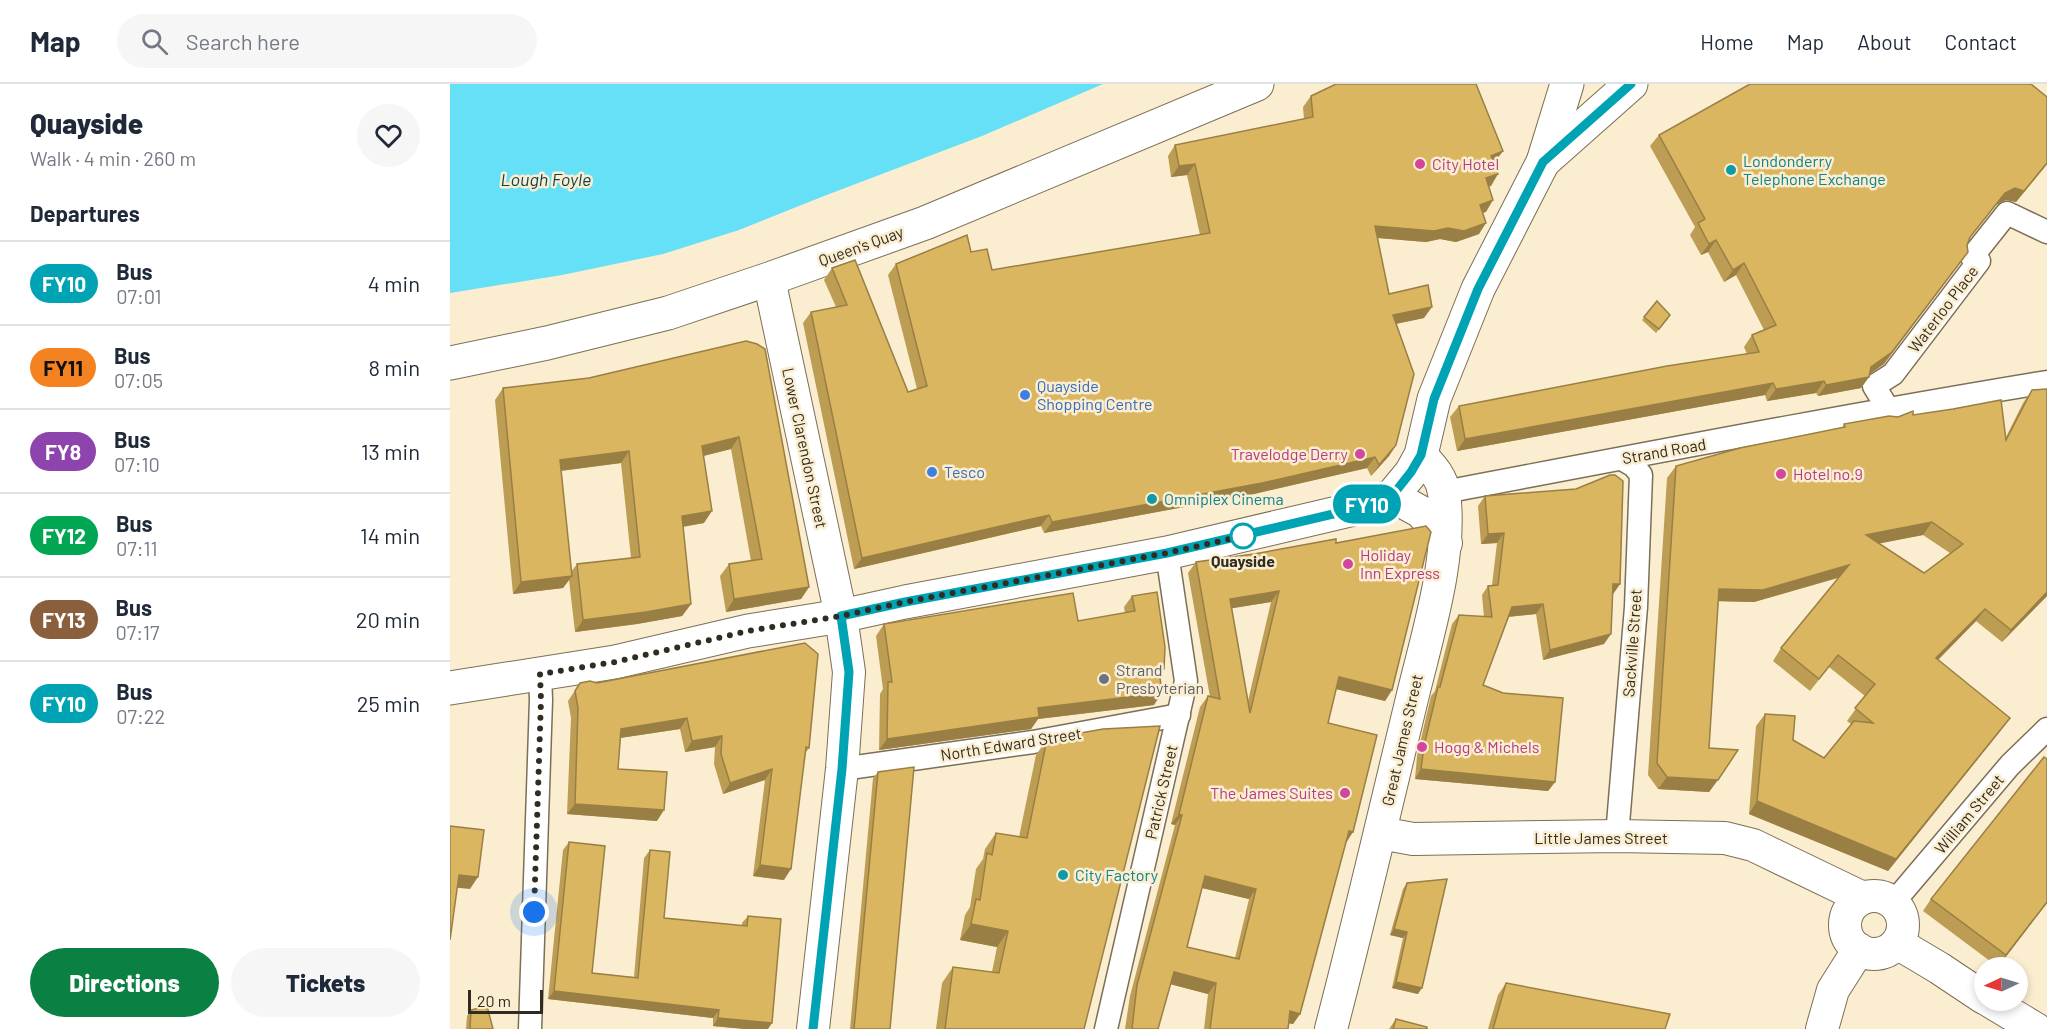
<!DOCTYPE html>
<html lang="en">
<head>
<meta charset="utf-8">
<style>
	:root { --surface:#fff; --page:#f6f6f7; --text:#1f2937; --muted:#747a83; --line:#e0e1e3; --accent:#0b8043 }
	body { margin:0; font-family:Barlow,sans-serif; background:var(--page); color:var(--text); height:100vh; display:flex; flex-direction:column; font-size:22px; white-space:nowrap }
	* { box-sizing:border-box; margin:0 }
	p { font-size:20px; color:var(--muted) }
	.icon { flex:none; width:33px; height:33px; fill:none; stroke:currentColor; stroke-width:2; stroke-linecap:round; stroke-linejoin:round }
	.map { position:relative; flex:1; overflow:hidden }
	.drawer { display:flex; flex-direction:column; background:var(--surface); width:450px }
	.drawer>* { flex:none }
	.badge { padding:0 12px; border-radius:20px; font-size:21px; line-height:39px }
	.needle { width:39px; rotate:266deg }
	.tools { position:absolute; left:1524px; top:873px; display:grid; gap:12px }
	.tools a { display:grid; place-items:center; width:54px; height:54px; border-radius:50%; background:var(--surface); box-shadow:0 3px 9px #0003; font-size:30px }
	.scale { position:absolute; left:18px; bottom:15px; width:75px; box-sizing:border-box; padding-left:6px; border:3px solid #312c21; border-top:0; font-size:16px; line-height:21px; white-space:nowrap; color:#312c21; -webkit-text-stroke:4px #faedd0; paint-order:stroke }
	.you { position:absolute; width:30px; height:30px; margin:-15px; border:4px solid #fff; border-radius:50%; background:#1a73e8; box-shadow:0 0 0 9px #1a73e833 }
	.map>.badge { position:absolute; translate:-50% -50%; box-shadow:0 0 0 3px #fff }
	h2 { padding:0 30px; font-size:22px; line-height:54px }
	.round { display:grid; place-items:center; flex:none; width:63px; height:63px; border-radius:32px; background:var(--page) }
	.head { display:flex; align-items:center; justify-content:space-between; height:102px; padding:0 30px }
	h1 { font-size:28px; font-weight:800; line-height:45px }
	.cta { display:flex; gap:12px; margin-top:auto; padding:12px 30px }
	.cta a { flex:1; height:69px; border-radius:36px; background:var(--accent); color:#fff; font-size:24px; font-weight:800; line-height:69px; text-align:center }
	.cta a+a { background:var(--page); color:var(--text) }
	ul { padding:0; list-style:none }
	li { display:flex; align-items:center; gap:18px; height:84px; padding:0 30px; border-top:2px solid var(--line) }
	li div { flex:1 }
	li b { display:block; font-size:22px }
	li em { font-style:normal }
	li .badge { min-width:66px; font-weight:700; text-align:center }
	header { display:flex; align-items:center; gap:36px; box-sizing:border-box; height:84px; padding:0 30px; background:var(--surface); border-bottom:2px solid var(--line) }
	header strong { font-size:28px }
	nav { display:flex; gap:33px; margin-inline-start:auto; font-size:21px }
	.search { width:420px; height:54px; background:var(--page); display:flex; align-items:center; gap:15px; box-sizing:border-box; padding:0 21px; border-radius:33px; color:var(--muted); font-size:22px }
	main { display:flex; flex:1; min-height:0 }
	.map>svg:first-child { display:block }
	.water { fill:#66e0f7 }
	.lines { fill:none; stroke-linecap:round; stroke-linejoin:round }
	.street-casing { stroke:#7b6f56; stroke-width:25 }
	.secondary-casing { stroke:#7b6f56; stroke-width:34 }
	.primary-casing { stroke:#7b6f56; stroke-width:35 }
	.highway-casing { stroke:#7b6f56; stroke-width:35 }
	.street { stroke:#fff; stroke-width:22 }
	.secondary { stroke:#fff; stroke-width:32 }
	.primary { stroke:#fff; stroke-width:33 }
	.highway { stroke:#fff; stroke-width:33 }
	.wall { fill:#bc9d53; fill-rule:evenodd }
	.shaded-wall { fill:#997f44 }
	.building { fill:#dbb661; stroke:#997f44; stroke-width:1.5; fill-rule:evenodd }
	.line-casing { stroke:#fff; stroke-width:14 }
	.line { stroke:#00a3b4; stroke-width:9 }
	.walk { stroke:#312c21; stroke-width:6; stroke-dasharray:0 10.8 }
	.hotel-dot { fill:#d1479c; stroke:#faedd0; stroke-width:2 }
	.culture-dot { fill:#0f9aa8; stroke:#faedd0; stroke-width:2 }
	.shop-dot { fill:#3f7fe0; stroke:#faedd0; stroke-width:2 }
	.stop-dot { fill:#fff; stroke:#00a3b4; stroke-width:3 }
	.worship-dot { fill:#6b7280; stroke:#faedd0; stroke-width:2 }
	.labels { text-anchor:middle; stroke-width:5; stroke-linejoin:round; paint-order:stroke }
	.culture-label { font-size:16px; fill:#0d838f; stroke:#faedd0; text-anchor:start }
	.hotel-label { font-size:16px; fill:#b23c85; stroke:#faedd0; text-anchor:start }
	.street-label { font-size:16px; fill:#312c21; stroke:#faedd0 }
	.shop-label { font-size:16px; fill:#366cbe; stroke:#faedd0; text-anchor:start }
	.stop-label { font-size:16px; font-weight:bold; fill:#312c21; stroke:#faedd0 }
	.worship-label { font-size:16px; fill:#5b616d; stroke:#faedd0; text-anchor:start }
	.water-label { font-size:18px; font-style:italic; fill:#0b444e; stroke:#faedd0 }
</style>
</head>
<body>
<header>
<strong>Map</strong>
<div class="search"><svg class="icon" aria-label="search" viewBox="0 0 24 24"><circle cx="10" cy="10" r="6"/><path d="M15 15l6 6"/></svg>Search here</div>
<nav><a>Home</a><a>Map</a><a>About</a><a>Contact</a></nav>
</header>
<main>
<section class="drawer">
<div class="head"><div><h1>Quayside</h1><p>Walk · 4 min · 260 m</p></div><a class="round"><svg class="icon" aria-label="heart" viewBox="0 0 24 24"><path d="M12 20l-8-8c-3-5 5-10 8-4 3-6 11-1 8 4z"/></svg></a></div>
<h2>Departures</h2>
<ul>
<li><span class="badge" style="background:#00a3b4;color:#fff">FY10</span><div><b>Bus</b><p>07:01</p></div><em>4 min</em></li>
<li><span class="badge" style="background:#f58220;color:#111">FY11</span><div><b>Bus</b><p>07:05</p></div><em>8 min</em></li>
<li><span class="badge" style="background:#8e44ad;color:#fff">FY8</span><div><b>Bus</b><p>07:10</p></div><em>13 min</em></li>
<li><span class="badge" style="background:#00a651;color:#fff">FY12</span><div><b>Bus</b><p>07:11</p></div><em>14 min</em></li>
<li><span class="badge" style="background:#8b5e3c;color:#fff">FY13</span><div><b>Bus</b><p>07:17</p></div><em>20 min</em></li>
<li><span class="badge" style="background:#00a3b4;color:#fff">FY10</span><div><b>Bus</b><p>07:22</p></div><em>25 min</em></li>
</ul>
<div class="cta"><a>Directions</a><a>Tickets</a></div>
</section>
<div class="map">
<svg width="1597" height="945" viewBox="0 0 1597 945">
	<rect width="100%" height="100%" fill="#faedd0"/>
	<!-- water -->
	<polygon class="water" points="0,0 653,0 532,52 374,112 289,146 213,170 112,191 0,209"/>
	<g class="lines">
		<!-- street casing -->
		<g class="street-casing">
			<g id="street">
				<polyline points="1439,332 1435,332 1434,325 1435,320 1424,302 1443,290 1529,177 1522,173 1557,129 1597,148"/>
				<path d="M994,408C1195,370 1396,331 1597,298"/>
				<polyline points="392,685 583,658 729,631"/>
				<polyline points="1167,752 1186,523 1191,391 1184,382 1172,375"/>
				<polyline points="1443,819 1560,681 1597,645"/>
				<polyline points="80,945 91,616 90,590"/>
				<polyline points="656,945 736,597 717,469"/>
			</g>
		</g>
		<!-- secondary casing -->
		<g class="secondary-casing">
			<g id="secondary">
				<polyline points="319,195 391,532 399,588 392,685 363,945"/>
				<polyline points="942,412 971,428 996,459"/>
				<polyline points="930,749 963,755 1167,752 1275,754 1303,761 1413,814"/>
				<circle cx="1424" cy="841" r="29"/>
				<polyline points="1447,859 1489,884 1534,914"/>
				<polyline points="1538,916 1586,945"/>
				<path d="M881,945C909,838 934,730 960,623C975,558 1003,475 994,409C992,393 981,382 971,371"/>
				<polyline points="1372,945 1383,906 1409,865"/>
			</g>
		</g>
		<!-- primary casing -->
		<g class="primary-casing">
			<g id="primary">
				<polyline points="1093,78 1181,0"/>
				<polyline points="0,604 165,578 298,547 391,532 455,518 717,469 900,426 942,412 961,389 971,371 984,315 1028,205 1093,78 1117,0"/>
			</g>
		</g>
		<!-- highway casing -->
		<g class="highway-casing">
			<polyline id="highway" points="0,279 97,259 218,229 319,195 475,139 807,0"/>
		</g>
		<!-- street -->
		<use href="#street" class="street"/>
		<!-- secondary -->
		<use href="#secondary" class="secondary"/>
		<!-- primary -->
		<use href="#primary" class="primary"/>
		<!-- highway -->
		<use href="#highway" class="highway"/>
	</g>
	<!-- wall -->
	<g class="wall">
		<polygon points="1026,2 1045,78 1044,79 1041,102 1039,102 1036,128 1033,128 1029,150 1006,158 990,155 976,158 927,154 939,210 974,234 946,240 946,361 939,372 921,392 917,384 804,410 594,449 591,442 404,485 353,239 361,228 386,223 374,196 382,184 458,308 467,305 438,191 446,180 521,168 542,186 750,151 737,91 721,93 718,72 725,61 854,35 853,23 861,12"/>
		<polygon points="1597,13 1597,80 1566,118 1556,116 1546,121 1519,155 1517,161 1518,168 1510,179 1434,280 1420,290 1419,293 1411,304 1368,312 1366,309 1317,317 1315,311 1007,367 1000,333 1009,322 1297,270 1294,263 1302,251 1314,246 1286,191 1274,198 1258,168 1251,171 1240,151 1245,143 1200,62 1209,51"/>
		<polygon points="1207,217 1218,235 1206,249 1192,236"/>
		<path d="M296,257L359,503L351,515L276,528L270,492L279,480L301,477L281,365L254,372V439L233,443L241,520L232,532L187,540L125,548L119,496L113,504L63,510L45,316L53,304L139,294ZM171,379L181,474L127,480L121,488L111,387Z"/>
		<path d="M1582,306L1597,512L1552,558L1526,537L1488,576L1551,646L1438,787L1299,730L1306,642L1315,630L1343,656L1374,674L1401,640L1397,637L1415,612L1379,583L1360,607L1323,577L1331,564L1388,494L1304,518L1268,517L1259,664L1288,666L1259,708L1208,705L1198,691L1217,394L1226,382L1392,344L1394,340L1463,331L1556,353L1573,319ZM1473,451L1500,469L1474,489L1428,459Z"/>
		<polygon points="1035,412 1170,500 1163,510 1154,560 1093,576 1086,530 1059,533 1033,601 1105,698 1098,707 965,695 967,672 981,612 985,607 1002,540 1009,531 1034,533 1032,511 1038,502 1042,501 1047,459 1031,460 1028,422"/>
		<path d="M886,459L942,606L935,617L886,605L878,639L896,759L850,930L843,940L838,939V945H754L758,910L720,900L708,945H675L680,912L725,741L721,740L750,623L758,612L760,613L738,489L746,478ZM821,518L798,617L781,524ZM752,804L799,815L785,874L737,863Z"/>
		<polygon points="682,512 714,585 710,592 704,621 588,635 581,645 429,666 430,610 433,605 426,552 434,540 628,537 675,529 674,523"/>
		<polygon points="130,599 147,599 359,664 356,668 334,796 303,792 315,696 273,710 264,680 265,663 235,668 230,645 170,654 168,685 207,737 117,730 121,634 118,617"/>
		<polygon points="597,655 634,945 486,945 492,899 503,883 542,888 547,863 510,856 515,831 520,823 526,785 533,775 535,765 546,749 569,753 586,671"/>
		<polygon points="428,688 440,945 400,945 423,694"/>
		<polygon points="119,758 142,889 184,893 194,774 200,766 214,834 292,842 292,839 298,832 318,945 295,945 263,942 263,934 98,915 113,766"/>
		<polygon points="957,799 968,910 942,904 953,854 940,851 953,805"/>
		<polygon points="1481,815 1597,819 1548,883 1473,827"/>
		<polygon points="1056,899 1215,945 1038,945 1048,911"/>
		<polygon points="21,926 43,945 16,945 17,932"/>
		<polygon points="946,935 977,945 939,945"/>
	</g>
	<!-- shaded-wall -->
	<g class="shaded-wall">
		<polygon points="1053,67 1045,78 1033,83 1041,72"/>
		<polygon points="1597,79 1597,80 1566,118 1556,116 1546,121 1511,165 1555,109"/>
		<polygon points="745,80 737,91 721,93 729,82"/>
		<polygon points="1048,90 1041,102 1028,106 1036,94"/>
		<polygon points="1043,116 1036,128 1023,132 1030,121"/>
		<polygon points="1036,139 1029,150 1006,158 990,155 976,158 917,153 925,142 998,144"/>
		<polygon points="1266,156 1258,168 1251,171 1259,160"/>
		<polygon points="1518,168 1434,280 1415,293 1419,293 1411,304 1368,312 1376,301 1421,283"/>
		<polygon points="1294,179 1286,191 1274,198 1283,186"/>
		<polygon points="982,223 974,234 935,242 943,231"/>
		<polygon points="1374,297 1366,309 1317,317 1326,305"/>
		<polygon points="1323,299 1315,311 1007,367 1015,355"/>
		<polygon points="289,353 281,365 244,374 252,362"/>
		<polygon points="946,361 939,372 921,392 929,381"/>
		<polygon points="179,367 171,379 101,388 110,376"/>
		<polygon points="925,373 917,384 804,410 594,449 602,438"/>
		<polygon points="262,427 254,439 224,444 232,432"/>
		<polygon points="599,431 591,442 404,485 412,474"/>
		<polygon points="1482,438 1473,451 1407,464 1416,451"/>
		<polygon points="1054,449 1047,459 1031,460 1038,450"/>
		<polygon points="1399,481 1390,493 1304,518 1260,517 1269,505"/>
		<polygon points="122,492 113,504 63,510 71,498"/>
		<polygon points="1163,500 1170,500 1163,510 1156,510"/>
		<polygon points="359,503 351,515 276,528 284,515"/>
		<polygon points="829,507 821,518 772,526 780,515"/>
		<polygon points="1597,508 1597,512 1552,558 1561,546"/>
		<polygon points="241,520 232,532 187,540 125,548 133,536"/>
		<polygon points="1093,520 1086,530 1055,533 1062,523"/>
		<polygon points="1535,525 1526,537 1477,587 1486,574"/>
		<polygon points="1161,550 1154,560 1093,576 1100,566"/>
		<polygon points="889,593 942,606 935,617 882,604"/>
		<polygon points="712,609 704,621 588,635 581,645 429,666 437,655 588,624"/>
		<polygon points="237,634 230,645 163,655 171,645"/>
		<polygon points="1560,634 1551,646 1438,787 1299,730 1307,717"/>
		<polygon points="272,652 265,663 235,668 242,657"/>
		<polygon points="322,685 315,696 273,710 280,699"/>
		<polygon points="971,685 1105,698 1098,707 965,695"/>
		<polygon points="1217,693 1268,696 1259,708 1208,705"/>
		<polygon points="125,720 214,726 207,737 117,730"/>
		<polygon points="729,730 732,731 725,741 721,740"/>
		<polygon points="899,747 903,748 896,759"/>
		<polygon points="310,781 341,785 334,796 303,792"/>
		<polygon points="9,791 28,793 20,805 0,803"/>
		<polygon points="755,792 806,805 799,815 748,803"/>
		<polygon points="1597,818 1597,819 1548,883 1556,871"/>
		<polygon points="521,840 558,847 547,863 510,856"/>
		<polygon points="944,845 957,848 953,854 940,851"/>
		<polygon points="724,888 766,899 758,910 716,899"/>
		<polygon points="946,898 972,904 968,910 942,904"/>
		<polygon points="104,907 269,926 263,934 98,915"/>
		<polygon points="840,927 850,930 843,940 832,938"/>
		<polygon points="268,934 322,939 318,945 295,945 263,942"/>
	</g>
	<!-- building -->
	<g class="building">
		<polygon points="886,0 1026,0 1053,67 1041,72 1048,90 1036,94 1043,116 1030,121 1036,139 1014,147 998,144 984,147 925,142 939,210 978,201 982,223 943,231 964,290 946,361 929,381 925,373 812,399 602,438 599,431 412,474 361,228 397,221 382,184 405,176 458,308 477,302 446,180 517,151 521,168 537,165 542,186 760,149 745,80 729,82 725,61 863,33 861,12"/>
		<polygon points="1300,0 1581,0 1597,13 1597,79 1574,107 1565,104 1555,109 1520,153 1517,161 1518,168 1442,268 1421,283 1419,293 1376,301 1374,297 1326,305 1323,299 1015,355 1009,322 1217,282 1309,268 1302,251 1326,241 1294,179 1283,186 1266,156 1259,160 1248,139 1255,135 1209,51"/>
		<polygon points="1207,217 1220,231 1209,245 1194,233"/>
		<polygon points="296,257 307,260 315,265 359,503 284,515 279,480 312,475 289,353 252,362 262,427 232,432 241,520 196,528 133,536 127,480 190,473 179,367 110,376 122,492 71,498 53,304 139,294"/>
		<path d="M1597,305V508L1561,546L1535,525L1486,574L1560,634L1446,775L1307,717L1315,630L1345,632L1343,656L1374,674L1404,637L1423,639L1405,624L1425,600L1388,571L1369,595L1331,564L1399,481L1313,506L1269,505L1259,664L1288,666L1268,696L1217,693L1207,679L1226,382L1290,364L1395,343L1394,340L1439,332L1448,333L1463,327V331L1503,325L1551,316L1556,356L1582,306ZM1482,438L1513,460L1474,489L1416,451Z"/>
		<polygon points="1160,391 1165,391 1173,397 1170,500 1163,500 1161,550 1100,566 1093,520 1062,523 1033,601 1053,609 1113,614 1105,698 971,685 974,662 988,603 990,603 1009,531 1042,533 1038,502 1048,501 1054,449 1038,450 1035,412 1126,405"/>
		<path d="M976,442L981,448L942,606L889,593L878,639L927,651L903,748L899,747L850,930L840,927L838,945H760L766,899L724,888L708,945H682L687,901L732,731L729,730L758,612L770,615L746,478L804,470L886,455V459ZM829,507L800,629L780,515ZM755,792L806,805L789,875L737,863Z"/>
		<polygon points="707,508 715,563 714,585 709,586 712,609 588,624 589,633 437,655 438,598 442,598 434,540 623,509 628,537 685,527 682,512"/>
		<polygon points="355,559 368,570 359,664 356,663 341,785 310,781 322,685 280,699 271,670 272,652 242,657 237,634 171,645 168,685 217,688 214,726 125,720 128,624 125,607 130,599 140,597 147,599"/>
		<polygon points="710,642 634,945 495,945 503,883 549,889 558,847 521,840 526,815 530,816 537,769 542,771 546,749 577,754 597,655 653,645"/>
		<polygon points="1594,673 1597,675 1597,818 1556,871 1481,815"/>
		<polygon points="464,683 440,945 404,945 428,688"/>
		<polygon points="0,742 34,746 28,793 9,791 0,856"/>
		<polygon points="119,758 155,762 142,889 188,894 200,766 220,768 214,834 297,842 298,832 331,835 322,939 268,934 269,926 104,907"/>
		<polygon points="997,795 972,904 946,898 957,848 944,845 957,799"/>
		<polygon points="1056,899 1220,930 1215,945 1043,945"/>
		<polygon points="37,922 43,945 20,945 21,926"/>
		<polygon points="946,935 977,943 977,945 943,945"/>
	</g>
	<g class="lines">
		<!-- line casing -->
		<g class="line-casing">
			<polyline id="line" points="363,945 392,685 399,588 391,532 455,518 717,469 900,426 942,412 961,388 971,371 984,315 1028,205 1093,78 1181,0"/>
		</g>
		<!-- line -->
		<use href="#line" class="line"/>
		<!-- walk -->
		<polyline class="walk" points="84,828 91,616 90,590 165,578 298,547 391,532 455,518 717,469 802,450 793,452"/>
	</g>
	<!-- markers -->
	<g class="hotel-dot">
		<circle cx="970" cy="80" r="6"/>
		<circle cx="910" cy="370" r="6"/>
		<circle cx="1331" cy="390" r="6"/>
		<circle cx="898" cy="480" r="6"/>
		<circle cx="972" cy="663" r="6"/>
		<circle cx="895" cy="709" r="6"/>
	</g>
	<g class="culture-dot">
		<circle cx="1281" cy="86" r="6"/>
		<circle cx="702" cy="415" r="6"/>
		<circle cx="613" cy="791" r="6"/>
	</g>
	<g class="shop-dot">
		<circle cx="575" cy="311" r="6"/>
		<circle cx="482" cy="388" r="6"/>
	</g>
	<circle class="stop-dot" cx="793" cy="452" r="12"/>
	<circle class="worship-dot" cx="654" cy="595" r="6"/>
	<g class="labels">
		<!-- culture labels -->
		<g class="culture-label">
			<text x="1293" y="83">Londonderry<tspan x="1293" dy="18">Telephone Exchange</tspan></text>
			<text x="714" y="421">Omniplex Cinema</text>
			<text x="625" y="797">City Factory</text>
		</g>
		<!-- hotel labels -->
		<g class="hotel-label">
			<text x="982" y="86">City Hotel</text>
			<text x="898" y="376" text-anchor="end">Travelodge Derry</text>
			<text x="1343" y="396">Hotel no.9</text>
			<text x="910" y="477">Holiday<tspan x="910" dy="18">Inn Express</tspan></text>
			<text x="984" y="669">Hogg &amp; Michels</text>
			<text x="883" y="715" text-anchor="end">The James Suites</text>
		</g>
		<!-- street labels -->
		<g class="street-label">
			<text transform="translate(411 162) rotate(-20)" y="6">Queen's Quay</text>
			<text transform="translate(1493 225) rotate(-53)" y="6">Waterloo Place</text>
			<text transform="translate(355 364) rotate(78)" y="6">Lower Clarendon Street</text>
			<text transform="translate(1214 367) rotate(-10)" y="6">Strand Road</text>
			<text transform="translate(1182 559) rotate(-86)" y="6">Sackville Street</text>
			<text transform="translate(952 656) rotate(-77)" y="6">Great James Street</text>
			<text transform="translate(561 660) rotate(-9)" y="6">North Edward Street</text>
			<text transform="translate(711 708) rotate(-77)" y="6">Patrick Street</text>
			<text transform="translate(1519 730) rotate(-50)" y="6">William Street</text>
			<text x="1151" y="760">Little James Street</text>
		</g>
		<!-- shop labels -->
		<g class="shop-label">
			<text x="587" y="308">Quayside<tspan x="587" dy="18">Shopping Centre</tspan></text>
			<text x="494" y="394">Tesco</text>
		</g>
		<!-- stop labels -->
		<g class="stop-label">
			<text x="793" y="483">Quayside</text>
		</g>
		<!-- worship labels -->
		<g class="worship-label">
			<text x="666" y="592">Strand<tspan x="666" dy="18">Presbyterian</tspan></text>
		</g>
		<!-- water labels -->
		<g class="water-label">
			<text x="96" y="102">Lough Foyle</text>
		</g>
	</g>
</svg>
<div class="tools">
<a><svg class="needle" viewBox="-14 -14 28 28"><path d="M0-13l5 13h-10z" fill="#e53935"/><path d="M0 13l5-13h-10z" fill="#747a83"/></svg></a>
</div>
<div class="scale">20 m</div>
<div class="you" style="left:84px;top:828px"></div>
<b class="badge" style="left:917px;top:420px;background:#00a3b4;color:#fff">FY10</b>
</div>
</main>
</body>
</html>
